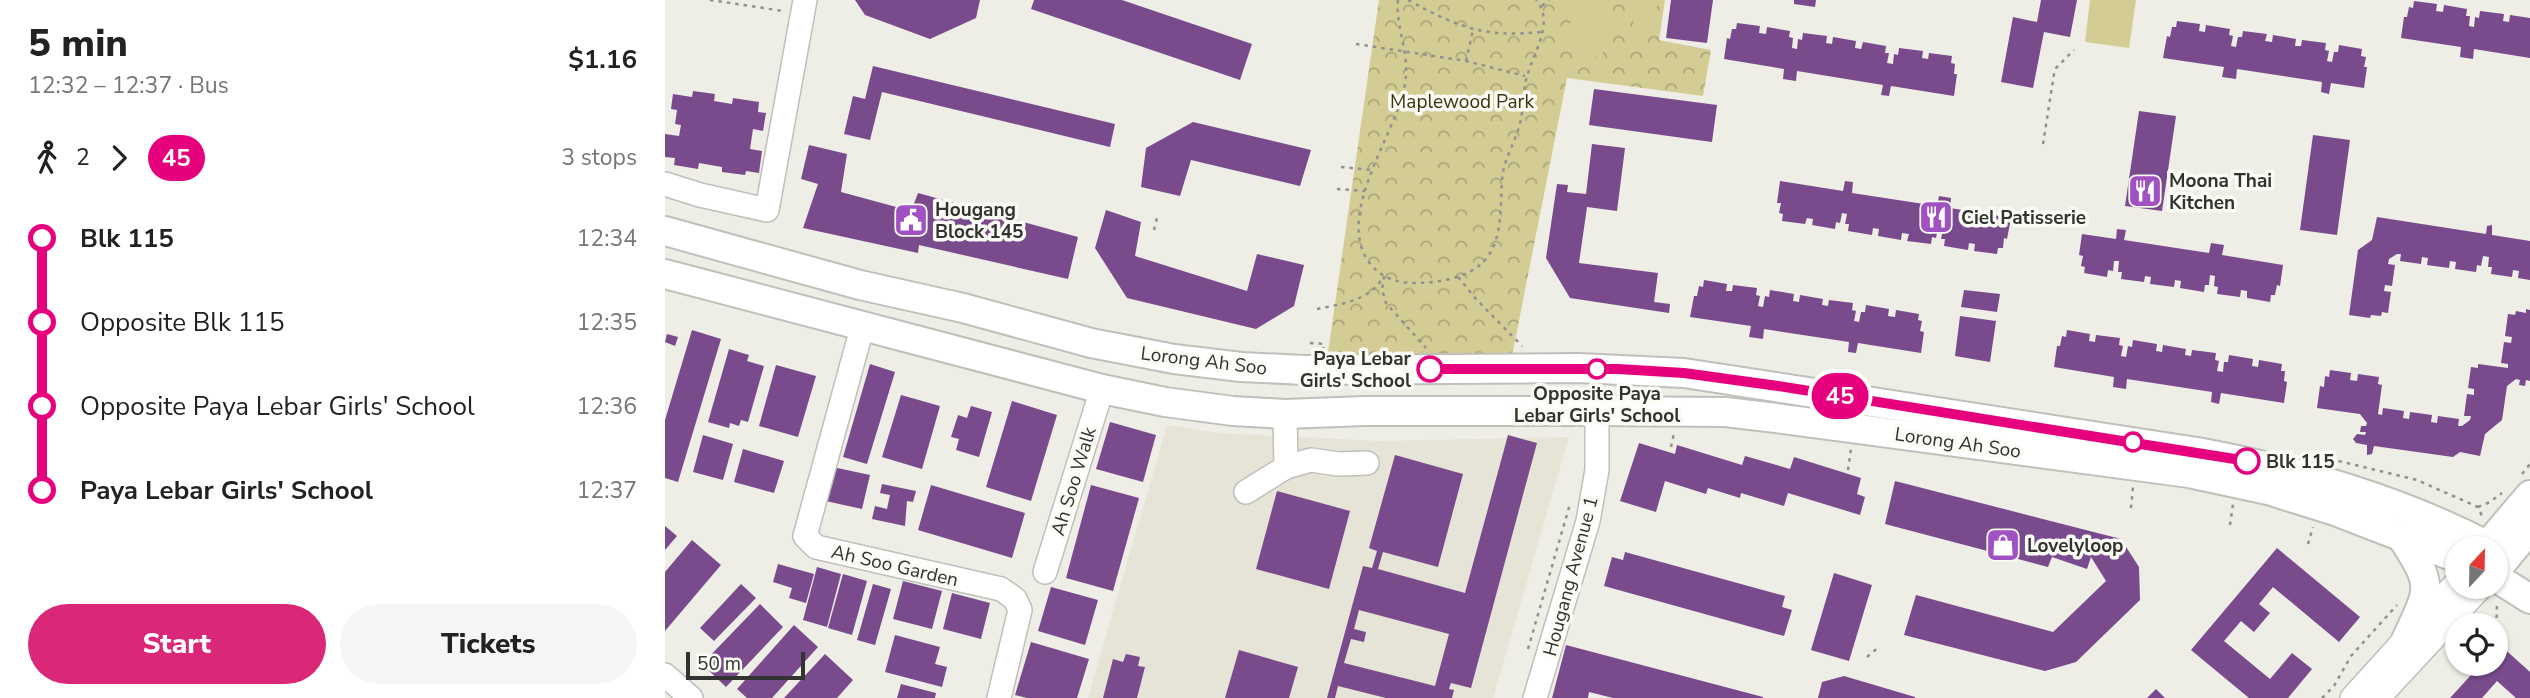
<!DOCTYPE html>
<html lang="en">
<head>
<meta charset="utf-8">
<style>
	:root { --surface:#fff; --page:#f6f6f6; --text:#222; --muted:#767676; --accent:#db2777 }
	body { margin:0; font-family:"Nunito Sans",sans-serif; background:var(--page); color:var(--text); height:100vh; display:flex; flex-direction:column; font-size:26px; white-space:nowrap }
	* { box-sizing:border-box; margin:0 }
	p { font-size:23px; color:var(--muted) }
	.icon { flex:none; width:38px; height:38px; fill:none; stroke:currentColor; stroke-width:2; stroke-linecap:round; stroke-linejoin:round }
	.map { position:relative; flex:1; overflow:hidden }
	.details { display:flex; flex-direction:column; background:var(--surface); width:665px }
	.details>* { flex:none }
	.badge { padding:0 14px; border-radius:23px; font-size:24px; line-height:46px }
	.needle { width:46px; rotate:22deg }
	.buttons { position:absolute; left:1780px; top:536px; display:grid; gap:14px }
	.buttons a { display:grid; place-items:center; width:63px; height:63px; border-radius:50%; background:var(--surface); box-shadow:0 2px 5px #0004; font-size:35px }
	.scale { position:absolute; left:21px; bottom:18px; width:119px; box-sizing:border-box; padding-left:7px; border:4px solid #323230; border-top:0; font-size:19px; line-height:24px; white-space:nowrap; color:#323230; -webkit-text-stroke:5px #fbfbf5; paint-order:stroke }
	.map>.badge { position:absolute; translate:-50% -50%; box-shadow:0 0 0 4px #fff }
	.legs { display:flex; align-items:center; gap:10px; height:77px; padding:0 28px; font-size:23px }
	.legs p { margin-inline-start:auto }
	.summary { display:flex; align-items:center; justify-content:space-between; height:119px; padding:0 28px }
	h1 { font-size:38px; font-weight:800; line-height:52px }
	.cta { display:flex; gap:14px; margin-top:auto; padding:14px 28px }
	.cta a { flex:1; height:80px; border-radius:42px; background:var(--accent); color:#fff; font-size:28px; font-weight:800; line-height:80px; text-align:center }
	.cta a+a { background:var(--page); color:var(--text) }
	ul { padding:0 28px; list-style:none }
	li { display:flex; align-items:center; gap:24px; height:84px; font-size:26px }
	li i { display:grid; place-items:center; width:10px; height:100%; margin:0 9px; background:currentColor }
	li i::after { content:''; width:18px; height:18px; margin:-9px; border:5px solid; border-radius:50%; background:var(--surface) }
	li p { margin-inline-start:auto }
	li:first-child i { background:linear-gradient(#0000 50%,currentColor 0) }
	li:last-child i { background:linear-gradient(currentColor 50%,#0000 0) }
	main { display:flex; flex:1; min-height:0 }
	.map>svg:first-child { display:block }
	.built { fill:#e5e4d6 }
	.forest { fill:url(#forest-crowns) }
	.pitch { fill:#d3cc95 }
	.building { fill:#794b8d; fill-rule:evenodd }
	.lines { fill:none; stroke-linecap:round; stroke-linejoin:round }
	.minor-casing { stroke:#c0bfba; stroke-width:26 }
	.major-casing { stroke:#c0bfba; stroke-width:32 }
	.path { stroke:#92928d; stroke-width:2.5; stroke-dasharray:3.5 5; stroke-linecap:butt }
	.minor { stroke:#fff; stroke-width:23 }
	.major { stroke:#fff; stroke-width:28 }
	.line-1-casing { stroke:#fff; stroke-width:16 }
	.line-1 { stroke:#e6007e; stroke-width:10 }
	.stop-1-dot { fill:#fff; stroke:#e6007e; stroke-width:3.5 }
	.labels { text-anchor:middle; stroke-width:7; stroke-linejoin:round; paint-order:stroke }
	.park-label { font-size:19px; fill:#39340b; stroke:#fbfbf5 }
	.poi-label { font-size:19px; font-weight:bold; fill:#323230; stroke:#fbfbf5; text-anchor:start }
	.stop-label { font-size:19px; font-weight:bold; fill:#323230; stroke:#fbfbf5; text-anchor:end }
	.street-label { font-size:19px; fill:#323230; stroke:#fbfbf5 }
</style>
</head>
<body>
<main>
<section class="details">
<div class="summary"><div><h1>5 min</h1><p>12:32 – 12:37 · Bus</p></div><b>$1.16</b></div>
<div class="legs"><svg class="icon" aria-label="walk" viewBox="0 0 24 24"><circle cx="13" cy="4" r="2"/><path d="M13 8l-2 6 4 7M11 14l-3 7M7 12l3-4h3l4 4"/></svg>2<svg class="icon" aria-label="forward" viewBox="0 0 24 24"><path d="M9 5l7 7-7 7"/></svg><b class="badge" style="background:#e6007e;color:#fff">45</b><p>3 stops</p></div>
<ul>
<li><i style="color:#e6007e"></i><b>Blk 115</b><p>12:34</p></li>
<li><i style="color:#e6007e"></i><span>Opposite Blk 115</span><p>12:35</p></li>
<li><i style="color:#e6007e"></i><span>Opposite Paya Lebar Girls' School</span><p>12:36</p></li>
<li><i style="color:#e6007e"></i><b>Paya Lebar Girls' School</b><p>12:37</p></li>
</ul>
<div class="cta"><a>Start</a><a>Tickets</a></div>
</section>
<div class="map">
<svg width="1865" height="698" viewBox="0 0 1865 698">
	<defs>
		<pattern id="forest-crowns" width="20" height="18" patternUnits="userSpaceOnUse" patternTransform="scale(1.75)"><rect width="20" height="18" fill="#d3cc95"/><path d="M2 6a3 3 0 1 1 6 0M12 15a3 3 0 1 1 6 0" fill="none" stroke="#aca67a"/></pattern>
	</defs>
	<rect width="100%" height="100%" fill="#eeeee7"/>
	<!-- built -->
	<polygon class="built" points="502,425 554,433 715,441 904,437 828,698 423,698"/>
	<!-- forest -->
	<polygon class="forest" points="714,0 1000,0 994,40 1046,50 1038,96 902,78 845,366 661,366"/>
	<!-- pitch -->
	<g class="pitch">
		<polygon points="910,0 947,0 937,58 900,51"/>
		<polygon points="972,0 993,0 988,34 967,31"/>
		<polygon points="1425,0 1471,0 1464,48 1420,42"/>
	</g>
	<!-- building -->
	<g class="building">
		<polygon points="190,0 315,0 311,18 265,39 200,15"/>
		<polygon points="369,0 457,0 587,44 575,80 366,9"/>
		<polygon points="1006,0 1048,0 1042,43 1001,38"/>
		<polygon points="1129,0 1151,0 1150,7 1129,4"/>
		<polygon points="1376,0 1412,0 1405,37 1379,32 1368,88 1336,82 1348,17 1372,22"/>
		<polygon points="1749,1 1772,4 1771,11 1778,12 1779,5 1802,9 1801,16 1805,16 1804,26 1809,27 1810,17 1814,18 1815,11 1839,14 1838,21 1844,22 1845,15 1865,18 1865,58 1809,49 1808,59 1795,57 1796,47 1736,38 1739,17 1742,17 1744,7 1748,8"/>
		<polygon points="1512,21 1535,24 1534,31 1540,32 1541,25 1565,29 1564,35 1568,36 1566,46 1571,47 1573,37 1577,37 1578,31 1602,34 1600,41 1607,42 1608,35 1631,39 1630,46 1636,46 1637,40 1661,43 1660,50 1664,51 1662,61 1667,62 1669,52 1673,52 1674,45 1697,49 1696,56 1701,57 1699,67 1702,67 1699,88 1666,83 1664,94 1656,92 1657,82 1572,69 1571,79 1557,77 1559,67 1498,58 1502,36 1505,37 1507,27 1511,27"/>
		<polygon points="1072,23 1095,26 1094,33 1101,34 1102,27 1125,31 1124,37 1128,38 1127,48 1132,49 1133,39 1137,40 1138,33 1162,36 1161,43 1167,44 1168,37 1191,41 1190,48 1196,49 1198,42 1221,46 1220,53 1224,53 1222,63 1228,64 1229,54 1233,55 1234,48 1258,51 1257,58 1263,59 1264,53 1287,56 1286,63 1290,64 1289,74 1292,74 1289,96 1226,86 1224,96 1216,95 1218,85 1132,71 1131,81 1118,79 1119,69 1059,59 1062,38 1065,39 1067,29 1071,29"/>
		<polygon points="208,66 450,124 445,147 217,92 205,140 179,134 188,96 200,99"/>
		<polygon points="929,89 1052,105 1047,142 924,125"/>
		<polygon points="28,91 50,94 49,101 67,104 68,98 94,102 93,112 101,113 98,131 88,129 85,149 97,151 94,173 81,171 80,175 57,172 57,167 34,163 33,169 9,165 10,158 0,157 0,134 14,136 16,125 10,124 12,110 6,109 8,94 27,97"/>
		<polygon points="1474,111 1511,116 1497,211 1460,206"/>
		<polygon points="528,122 646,150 635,186 526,160 515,196 476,187 481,148"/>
		<polygon points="1648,135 1685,140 1672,235 1635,230"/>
		<polygon points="927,144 960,148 952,211 922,207 914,263 993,273 989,302 1005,304 1004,313 905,298 881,258 892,184 903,185 902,192 921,194"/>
		<polygon points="144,145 182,154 176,192 246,211 253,193 413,237 403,279 254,245 253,253 138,228 153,184 136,179"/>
		<polygon points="1115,181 1178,191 1180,181 1188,182 1187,193 1272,206 1274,196 1286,198 1285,208 1346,218 1342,239 1339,238 1338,248 1333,248 1332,254 1309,251 1310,244 1304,243 1303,250 1279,246 1280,239 1276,239 1278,229 1273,228 1271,238 1267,237 1266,244 1242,241 1244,234 1237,233 1236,240 1213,236 1214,229 1208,228 1207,235 1183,231 1184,224 1180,224 1182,214 1177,213 1175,223 1171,222 1170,229 1147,225 1148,219 1142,218 1140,224 1117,221 1118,214 1114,213 1116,203 1112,203"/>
		<polygon points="441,210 476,222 470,256 582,291 592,254 639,265 629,306 591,329 462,298 430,248"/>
		<polygon points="1712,217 1821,234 1822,226 1827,225 1827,235 1865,241 1865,280 1853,278 1854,271 1848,270 1847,277 1826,274 1827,267 1823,267 1824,257 1818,256 1816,266 1812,265 1811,272 1790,269 1791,262 1785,261 1784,268 1762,265 1763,258 1757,257 1756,264 1735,261 1736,254 1732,254 1724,259 1723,264 1730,265 1727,286 1720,285 1719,291 1726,292 1723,313 1717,312 1716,316 1706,315 1705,318 1684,315 1693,250 1707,240"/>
		<polygon points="1452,229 1461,230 1459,240 1544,253 1546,243 1559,245 1557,255 1618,265 1615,286 1612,285 1610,295 1606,295 1605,302 1582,298 1582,291 1576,290 1575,297 1552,294 1553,287 1549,286 1550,276 1545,275 1544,285 1540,285 1539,292 1515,288 1516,281 1510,280 1509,287 1485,284 1486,277 1480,276 1479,282 1456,279 1457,272 1453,272 1454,261 1449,261 1448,271 1443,270 1442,277 1419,273 1420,267 1416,266 1418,256 1414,255 1417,234 1451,239"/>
		<polygon points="1039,280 1062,284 1061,291 1067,291 1068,285 1092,288 1091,295 1095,296 1093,306 1098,307 1100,296 1104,297 1105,290 1129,294 1128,301 1134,302 1135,295 1158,299 1157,305 1163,306 1164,300 1188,303 1187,310 1191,311 1189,321 1194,322 1196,312 1200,312 1201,305 1224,309 1223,316 1230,317 1231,310 1254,314 1253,320 1257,321 1255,331 1259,332 1256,353 1193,343 1191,353 1183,352 1184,342 1099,329 1098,339 1084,337 1086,326 1025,317 1029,296 1032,296 1034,286 1038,287"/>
		<polygon points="1299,290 1335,294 1332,312 1296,307"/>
		<polygon points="1861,309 1865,310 1865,381 1861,380 1860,386 1854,385 1855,380 1851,379 1842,386 1837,420 1820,434 1815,456 1795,452 1788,457 1709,446 1707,454 1702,455 1702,445 1691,443 1688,439 1692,434 1700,435 1701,432 1695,432 1696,426 1701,426 1702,423 1695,414 1652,408 1655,386 1659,387 1660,376 1664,377 1665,370 1686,373 1685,380 1692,381 1693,374 1714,377 1713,384 1717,385 1713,414 1717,415 1718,408 1739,411 1738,418 1744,419 1745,412 1767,415 1766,422 1772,423 1773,416 1794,419 1793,426 1797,426 1805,420 1806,416 1799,416 1802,394 1809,395 1809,389 1803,388 1806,367 1813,368 1813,364 1843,368 1843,364 1836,363 1839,342 1846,343 1847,337 1840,336 1843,314 1850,315 1851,311 1861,313"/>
		<polygon points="1295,316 1331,321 1325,362 1290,356"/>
		<polygon points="27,330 56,339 13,482 0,478 0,420"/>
		<polygon points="1402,330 1425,334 1424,341 1430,342 1431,335 1455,338 1454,345 1458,346 1456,356 1461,357 1463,346 1467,347 1468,340 1492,344 1491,351 1497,352 1498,345 1521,349 1520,355 1526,356 1527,350 1551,353 1550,360 1554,361 1552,371 1558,372 1559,362 1563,362 1564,355 1588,359 1587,366 1593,367 1594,360 1617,364 1616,371 1620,371 1619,381 1622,382 1619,403 1556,393 1554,404 1546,402 1547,392 1462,379 1461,389 1448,387 1449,377 1389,367 1392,346 1395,346 1397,336 1401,337"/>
		<polygon points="2,334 13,337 10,346 0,342"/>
		<polygon points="64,349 84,355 82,361 99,366 83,422 76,420 74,426 65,423 64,428 43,422"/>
		<polygon points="205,364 230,372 202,464 178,457"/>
		<polygon points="111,365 151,376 133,437 94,426"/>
		<polygon points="236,395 275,406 257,469 217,457"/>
		<polygon points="347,401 392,415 366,501 321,487"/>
		<polygon points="306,406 327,412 314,457 291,450 294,439 286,437 293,415 302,418"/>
		<polygon points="445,422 491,435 478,482 431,469"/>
		<polygon points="38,435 68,444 58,480 28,472"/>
		<path d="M843,435L872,443L806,688L786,683L784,689L789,690L787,698H721L673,686L670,698H662L698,566L707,568L712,551L704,548L730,455L798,474L773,567L718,552L713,569L800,593ZM694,610L784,634L770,686L679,663L686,639L699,642L701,632L689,629Z"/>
		<polygon points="974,443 1010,454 1012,445 1077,465 1080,456 1125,469 1129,457 1196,478 1192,494 1200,497 1195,515 1123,493 1119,506 1076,493 1075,498 1043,488 1041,494 1000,481 991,512 955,501"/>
		<polygon points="78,449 119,461 109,493 69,482"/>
		<polygon points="163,466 205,475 197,509 156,500"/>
		<polygon points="1230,481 1456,539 1474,567 1475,600 1411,662 1380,671 1239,635 1251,595 1388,632 1441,581 1426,557 1422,569 1387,557 1383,567 1220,524"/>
		<polygon points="217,484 251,491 248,502 242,501 240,526 207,519 210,506 222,509 225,495 215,493"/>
		<polygon points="266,485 360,513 347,558 253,530"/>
		<polygon points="426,485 474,498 448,591 401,578"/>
		<polygon points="612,491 685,511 664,589 591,569"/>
		<polygon points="0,526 12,536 0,550"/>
		<polygon points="27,540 56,565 0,631 0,572"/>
		<polygon points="1612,548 1695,617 1674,642 1608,587 1594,604 1605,613 1589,632 1576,621 1559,641 1605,679 1627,653 1647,669 1623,698 1584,698 1526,650"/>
		<polygon points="960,552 1120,596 1117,607 1127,610 1119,636 939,586 947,557 958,560"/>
		<polygon points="113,564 149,574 141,603 124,598 127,588 108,582"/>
		<polygon points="152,567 176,574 162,627 138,620"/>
		<polygon points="1169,573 1207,585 1184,661 1146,650"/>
		<polygon points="178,574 202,581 187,635 163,628"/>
		<polygon points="238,581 277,591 267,629 228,619"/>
		<polygon points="76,584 91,598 49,641 35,628"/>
		<polygon points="208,584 226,589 210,645 192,640"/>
		<polygon points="386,587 433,600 420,645 373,631"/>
		<polygon points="287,593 325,603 316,639 278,629"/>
		<polygon points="95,604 118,627 61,687 37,664"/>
		<polygon points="129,625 153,647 107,698 82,698 72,689"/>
		<polygon points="230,635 275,647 270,664 282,667 277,687 220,672"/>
		<polygon points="366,642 424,659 412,698 362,698 350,695"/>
		<polygon points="1834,644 1865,672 1865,698 1851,698 1832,681 1817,698 1785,698 1817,663 1830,663 1830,648"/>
		<polygon points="901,645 1098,697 1098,698 948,698 924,692 923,698 887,698"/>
		<polygon points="574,650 633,667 624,698 560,698"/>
		<polygon points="160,654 188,680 172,698 119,698"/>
		<polygon points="461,654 475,657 473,666 480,667 472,698 438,698 448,659 458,662"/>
		<polygon points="1179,676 1250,697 1250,698 1153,698 1157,682"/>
		<polygon points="236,684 271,693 270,698 232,698"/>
		<polygon points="1491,689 1500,698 1482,698"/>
	</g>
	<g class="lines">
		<!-- minor casing -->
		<g class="minor-casing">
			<g id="minor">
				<polyline points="0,184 35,195 102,210 140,0"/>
				<polyline points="197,328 140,536 151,547 336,589 350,599 355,610 334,698"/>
				<polyline points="620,414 621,467"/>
				<polyline points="581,492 621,467 646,460 673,464 702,463"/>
				<polyline points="380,572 437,389"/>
				<polyline points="0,675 26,698"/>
				<polyline points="870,698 923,521 932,470 932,411"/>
				<polyline points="1687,698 1792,582"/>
				<polyline points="1713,698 1817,586"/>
			</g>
		</g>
		<!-- major casing -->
		<g class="major-casing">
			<g id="major">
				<path d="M0,231L195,285L298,308L426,343L509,359L576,367L640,370L913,368L1019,373L1532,452C1635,471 1734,499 1827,548"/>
				<polyline points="0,274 437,389 500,402 568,411 620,414 700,411 932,411 1060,412 1111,418 1524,473 1603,490 1670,511 1792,558"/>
				<path d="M1736,536C1769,587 1766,586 1741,640"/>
				<polyline points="1820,548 1865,495"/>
				<polyline points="1830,571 1865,529"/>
				<polyline points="1830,577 1865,599"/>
			</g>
		</g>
		<!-- path -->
		<g class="path">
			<polyline points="45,0 118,11"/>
			<path d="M733,0C730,30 747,54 739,89C728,139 665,223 709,268C721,280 735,283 753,283C776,282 805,278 821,259C840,235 834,200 838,172C841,156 850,142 854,127C858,113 858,98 860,85C864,58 892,24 871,0"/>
			<path d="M743,0C793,27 819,38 876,32"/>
			<polyline points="877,6 884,0"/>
			<polyline points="691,44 801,61 860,76"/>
			<polyline points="801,61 808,30"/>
			<polyline points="1378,144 1389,74 1391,68 1409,50"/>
			<polyline points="676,167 707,170"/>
			<polyline points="672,189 700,191"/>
			<polyline points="489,230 492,218"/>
			<polyline points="719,276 717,290 721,303 761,348"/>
			<polyline points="793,277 811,299 857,346"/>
			<path d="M652,309C676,304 703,301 717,279"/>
			<polyline points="645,343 659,344 658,349"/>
			<polyline points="1006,447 1009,433"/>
			<polyline points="1657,457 1752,480 1813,507 1817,516"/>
			<polyline points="1183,470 1186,449"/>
			<polyline points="1857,474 1865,464"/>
			<polyline points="1813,507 1825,502 1837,493"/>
			<polyline points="1466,508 1468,487"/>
			<polyline points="1565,525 1568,504"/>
			<polyline points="1643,544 1648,527"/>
			<polyline points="1831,635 1832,603"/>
			<polyline points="863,649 905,504"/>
			<polyline points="1202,657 1214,647"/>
			<polyline points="1657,698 1669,686 1686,656 1732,605"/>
		</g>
		<!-- minor -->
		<use href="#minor" class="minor"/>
		<!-- major -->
		<use href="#major" class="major"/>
	</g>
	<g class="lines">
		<!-- line-1 casing -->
		<g class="line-1-casing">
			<polyline id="line-1" points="765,369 953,369 1019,373 1113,386 1582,461"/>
		</g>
		<!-- line-1 -->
		<use href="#line-1" class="line-1"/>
	</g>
	<!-- icons -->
	<defs>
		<g id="restaurant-square" transform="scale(1.75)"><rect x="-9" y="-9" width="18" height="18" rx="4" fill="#a152c2" stroke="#fbfbf5"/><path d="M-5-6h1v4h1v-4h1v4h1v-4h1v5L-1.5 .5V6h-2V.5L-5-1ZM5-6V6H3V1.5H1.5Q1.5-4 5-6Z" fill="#fff"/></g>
		<g id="civic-square" transform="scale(1.75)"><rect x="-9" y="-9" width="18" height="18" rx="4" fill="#a152c2" stroke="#fbfbf5"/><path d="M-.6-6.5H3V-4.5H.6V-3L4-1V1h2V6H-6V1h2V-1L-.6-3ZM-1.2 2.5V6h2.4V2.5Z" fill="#fff"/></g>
		<g id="shop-square" transform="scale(1.75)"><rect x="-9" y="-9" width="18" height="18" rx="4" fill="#a152c2" stroke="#fbfbf5"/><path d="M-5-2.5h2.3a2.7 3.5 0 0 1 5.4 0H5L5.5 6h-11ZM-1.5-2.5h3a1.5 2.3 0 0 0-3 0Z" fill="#fff"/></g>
	</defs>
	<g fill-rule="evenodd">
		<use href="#restaurant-square" x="1480" y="191"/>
		<use href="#restaurant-square" x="1271" y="217"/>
		<use href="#civic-square" x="246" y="220"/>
		<use href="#shop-square" x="1338" y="545"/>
	</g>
	<!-- markers -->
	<g class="stop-1-dot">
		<circle cx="765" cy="369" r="12"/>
		<circle cx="932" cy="369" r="9"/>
		<circle cx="1468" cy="442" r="9"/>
		<circle cx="1582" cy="461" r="12"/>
	</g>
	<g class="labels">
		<!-- park labels -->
		<g class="park-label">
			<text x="797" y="108">Maplewood Park</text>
		</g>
		<!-- poi labels -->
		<g class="poi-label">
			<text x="1504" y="187">Moona Thai<tspan x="1504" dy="22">Kitchen</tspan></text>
			<text x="270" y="216">Hougang<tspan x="270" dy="22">Block 145</tspan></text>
			<text x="1296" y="224">Ciel Patisserie</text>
			<text x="1362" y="552">Lovelyloop</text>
		</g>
		<!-- stop labels -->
		<g class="stop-label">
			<text x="746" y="365">Paya Lebar<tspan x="746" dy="22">Girls' School</tspan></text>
			<text x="932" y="400" text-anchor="middle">Opposite Paya<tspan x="932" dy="22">Lebar Girls' School</tspan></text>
			<text x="1601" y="468" text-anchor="start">Blk 115</text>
		</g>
		<!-- street labels -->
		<g class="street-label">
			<text transform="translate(539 360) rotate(7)" y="7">Lorong Ah Soo</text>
			<text transform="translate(1293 442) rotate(8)" y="7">Lorong Ah Soo</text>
			<text transform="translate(408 481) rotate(-73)" y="7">Ah Soo Walk</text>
			<text transform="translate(230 565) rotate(13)" y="7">Ah Soo Garden</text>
			<text transform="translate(905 576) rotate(-75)" y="7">Hougang Avenue 1</text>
		</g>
	</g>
</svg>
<div class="buttons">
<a><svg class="needle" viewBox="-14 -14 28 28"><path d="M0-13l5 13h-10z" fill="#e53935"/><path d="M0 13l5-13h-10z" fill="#767676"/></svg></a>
<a><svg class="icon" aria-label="locate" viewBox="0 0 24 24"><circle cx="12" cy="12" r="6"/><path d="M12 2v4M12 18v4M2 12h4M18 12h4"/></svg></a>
</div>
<div class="scale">50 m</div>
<b class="badge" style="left:1175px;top:396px;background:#e6007e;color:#fff">45</b>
</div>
</main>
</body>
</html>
